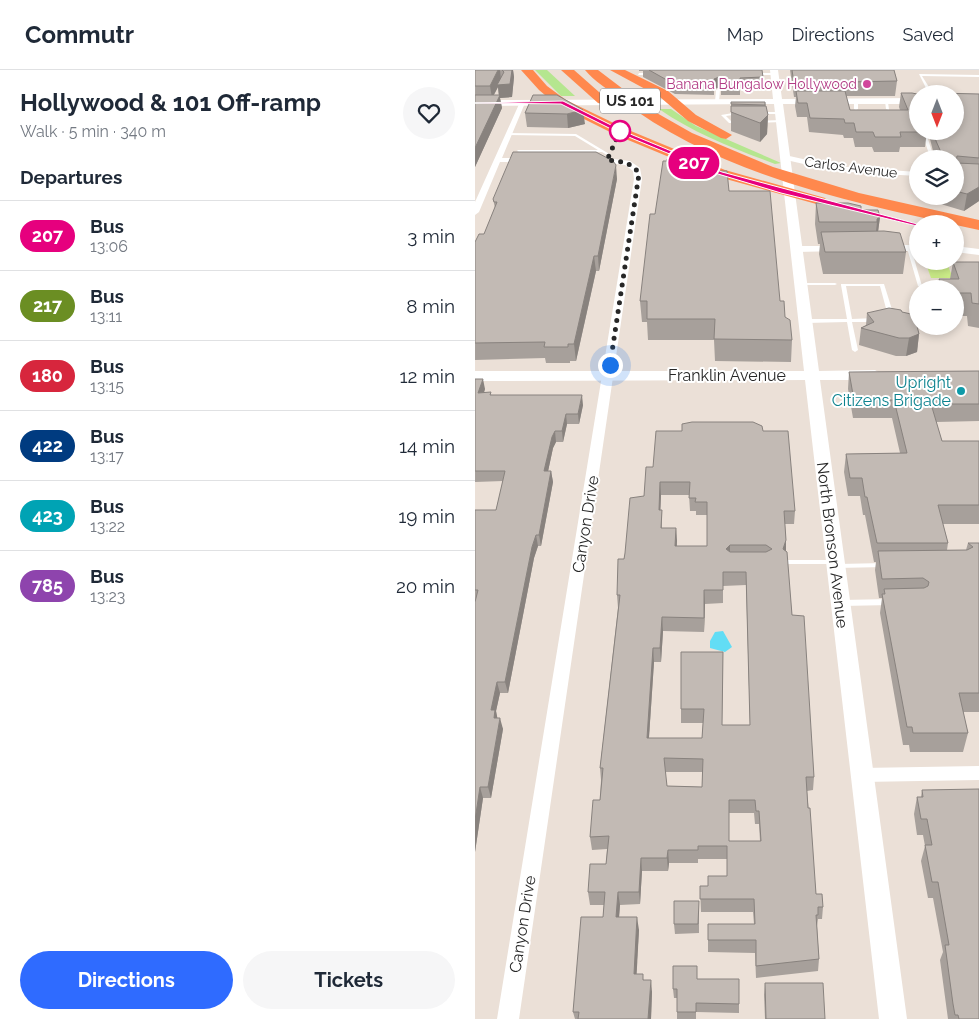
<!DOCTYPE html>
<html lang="en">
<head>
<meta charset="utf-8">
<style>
	:root { --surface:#fff; --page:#f6f6f7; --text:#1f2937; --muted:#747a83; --line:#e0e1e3; --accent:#2f6bff }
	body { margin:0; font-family:Raleway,sans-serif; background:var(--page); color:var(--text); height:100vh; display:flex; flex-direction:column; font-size:19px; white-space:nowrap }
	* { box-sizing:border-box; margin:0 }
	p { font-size:16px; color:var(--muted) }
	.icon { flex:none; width:28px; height:28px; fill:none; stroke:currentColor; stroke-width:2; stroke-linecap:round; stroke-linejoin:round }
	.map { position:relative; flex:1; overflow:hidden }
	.side { display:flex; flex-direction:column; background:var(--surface); width:475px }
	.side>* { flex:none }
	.badge { padding:0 10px; border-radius:16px; font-size:18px; line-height:32px }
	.needle { width:32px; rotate:180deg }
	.fabs { position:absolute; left:434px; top:15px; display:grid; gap:10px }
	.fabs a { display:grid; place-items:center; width:55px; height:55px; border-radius:50%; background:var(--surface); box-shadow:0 2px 8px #0003; font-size:25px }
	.you { position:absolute; width:25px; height:25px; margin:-12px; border:4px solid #fff; border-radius:50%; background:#1a73e8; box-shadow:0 0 0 8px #1a73e833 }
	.map>.badge { position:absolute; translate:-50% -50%; box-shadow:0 0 0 2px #fff }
	h2 { padding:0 20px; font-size:19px; line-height:45px }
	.round { display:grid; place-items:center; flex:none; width:52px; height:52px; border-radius:26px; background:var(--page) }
	.headline { display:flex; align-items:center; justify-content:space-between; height:85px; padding:0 20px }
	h1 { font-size:24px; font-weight:700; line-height:38px }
	.button { display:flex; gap:10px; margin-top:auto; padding:10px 20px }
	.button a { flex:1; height:58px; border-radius:30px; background:var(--accent); color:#fff; font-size:20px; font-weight:700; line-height:58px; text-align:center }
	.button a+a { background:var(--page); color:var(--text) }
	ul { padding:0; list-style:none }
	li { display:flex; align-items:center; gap:15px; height:70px; padding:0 20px; border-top:1px solid var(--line) }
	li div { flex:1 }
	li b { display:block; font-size:19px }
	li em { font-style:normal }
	li .badge { min-width:55px; font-weight:700; text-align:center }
	header { display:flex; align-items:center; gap:30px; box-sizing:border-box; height:70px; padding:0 25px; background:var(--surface); border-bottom:1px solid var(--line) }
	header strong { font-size:24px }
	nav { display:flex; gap:28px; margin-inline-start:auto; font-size:18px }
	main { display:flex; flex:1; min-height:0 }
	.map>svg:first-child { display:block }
	.green { fill:#b5e68f }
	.pitch { fill:#cdee89 }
	.water { fill:#62ddf5 }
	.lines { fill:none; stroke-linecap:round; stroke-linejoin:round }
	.lane { fill:#fff; fill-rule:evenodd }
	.street { fill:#fff; fill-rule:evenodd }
	.secondary { fill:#fff; fill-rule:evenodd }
	.highway { fill:#ff884d; fill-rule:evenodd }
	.wall { fill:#a7a09b; fill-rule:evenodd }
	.shaded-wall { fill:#88827e }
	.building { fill:#c2bab4; stroke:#88827e; fill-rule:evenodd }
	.line { fill:#e6007e; stroke:#fff }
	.walk { stroke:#272727; stroke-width:5; stroke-dasharray:0 9 }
	.hotel-dot { fill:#d1479c; stroke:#fff; stroke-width:2 }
	.stop-dot { fill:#fff; stroke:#e6007e; stroke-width:2.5 }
	.culture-dot { fill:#0f9aa8; stroke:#fff; stroke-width:2 }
	.labels { text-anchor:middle; stroke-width:4; stroke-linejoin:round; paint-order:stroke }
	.far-hotel-label { font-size:14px; fill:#b23c85; stroke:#fff; text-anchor:end }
	.far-street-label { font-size:14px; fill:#272727; stroke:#fff }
	.shield { fill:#fff; stroke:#686868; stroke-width:1 }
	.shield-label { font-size:15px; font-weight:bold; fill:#272727 }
	.street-label { font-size:16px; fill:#272727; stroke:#fff }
	.culture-label { font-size:16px; fill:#0d838f; stroke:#fff; text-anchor:end }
</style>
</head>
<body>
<header>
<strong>Commutr</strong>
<nav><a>Map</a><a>Directions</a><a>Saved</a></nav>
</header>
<main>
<section class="side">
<div class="headline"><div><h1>Hollywood &amp; 101 Off-ramp</h1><p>Walk · 5 min · 340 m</p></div><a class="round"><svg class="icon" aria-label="heart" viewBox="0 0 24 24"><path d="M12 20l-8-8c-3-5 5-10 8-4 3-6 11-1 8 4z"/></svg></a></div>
<h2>Departures</h2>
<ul>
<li><span class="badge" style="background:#e6007e;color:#fff">207</span><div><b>Bus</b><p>13:06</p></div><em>3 min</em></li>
<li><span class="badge" style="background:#6b8e23;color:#fff">217</span><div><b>Bus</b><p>13:11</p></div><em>8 min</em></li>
<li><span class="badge" style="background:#d7263d;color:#fff">180</span><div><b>Bus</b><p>13:15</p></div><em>12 min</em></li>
<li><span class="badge" style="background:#003b80;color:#fff">422</span><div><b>Bus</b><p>13:17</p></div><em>14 min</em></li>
<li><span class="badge" style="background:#00a3b4;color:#fff">423</span><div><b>Bus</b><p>13:22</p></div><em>19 min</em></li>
<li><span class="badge" style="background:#8e44ad;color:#fff">785</span><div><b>Bus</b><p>13:23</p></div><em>20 min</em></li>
</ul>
<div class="button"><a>Directions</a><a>Tickets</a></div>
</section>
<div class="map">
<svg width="504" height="949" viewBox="0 0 504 949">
	<rect width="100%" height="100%" fill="#ebe0d7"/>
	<!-- green -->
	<g class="green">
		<polygon points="60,0 72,0 100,26 86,26"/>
		<path d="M184,39H196L221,56L306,93L300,94C260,79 220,64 184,39Z"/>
	</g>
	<!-- pitch -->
	<polygon class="pitch" points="450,191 471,191 478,208 456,208"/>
	<!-- water -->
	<polygon class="water" points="248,561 257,577 250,582 235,578 235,571 240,562"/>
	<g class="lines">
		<!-- lane -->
		<g class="lane">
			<polygon points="164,3 177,3 179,4 177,5 163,5"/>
			<polygon points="280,3 299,3 301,4 299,5 279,5"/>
			<polygon points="444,4 504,5 504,7 447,6 457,22 455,23 453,22"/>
			<polygon points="243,19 245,20 244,32 242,33 240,32 241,20"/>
			<polygon points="381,31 383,32 383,39 381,40 379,39 379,32"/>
			<polygon points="410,31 413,32 414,40 411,39"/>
			<polygon points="264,42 266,43 265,44 251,46 256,51 266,51 267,52 265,53 254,53 246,45"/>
			<polygon points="285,42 305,42 307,43 305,44 284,44 283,43"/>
			<polygon points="306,50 307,50 307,52 283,53 281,52 283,51"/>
			<polygon points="454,61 458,61 453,69 458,85 452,86 453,89 449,89 449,84 454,84 449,69"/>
			<polygon points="33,63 101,64 136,85 134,90 132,91 130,90 132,85 127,82 44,82 42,81 43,80 123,80 100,66 32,65 31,64"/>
			<polygon points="432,177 436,178 447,216 447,217 443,216 432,178"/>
			<polygon points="325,213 360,213 362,214 360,215 327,215 325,214"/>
			<polygon points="366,214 409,214 419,246 416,248 413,246 405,216 371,216 377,249 401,248 404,250 401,252 377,252 383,280 380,282 377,280 372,252 331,253 328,251 331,249 372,249 366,215"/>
			<polygon points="311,490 362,490 364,492 363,494 410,493 414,495 410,497 361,498 359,498 357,496 358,494 311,494 309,492"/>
			<polygon points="416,529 419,530 420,532 419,534 416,535 367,536 364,535 363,533 364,531 367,530"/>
		</g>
		<!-- street -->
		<g class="street">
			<polygon points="45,32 50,33 27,88 54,88 58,90 54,92 25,92 4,142 0,145 0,132"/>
			<polygon points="310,85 359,96 442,102 442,106 359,101 307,89 306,87"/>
			<polygon points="121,87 155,91 165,98 167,109 44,949 22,949 159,109 158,101 150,95 118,91 117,89"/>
			<polygon points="442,175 442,181 410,181 405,178 410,175"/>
			<polygon points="361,176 366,179 364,181 322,182 317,179 322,176"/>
			<polygon points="480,176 504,179 504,185 480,182"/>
			<polygon points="504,696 504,710 387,712 381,710 378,705 381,700 387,698"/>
		</g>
		<!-- secondary -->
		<polygon class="secondary" points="295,0 303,0 307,29 442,28 442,34 308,34 344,301 400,300 408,305 400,310 345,310 432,949 404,949 330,310 0,311 0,301 329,301 299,34 0,36 0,30 298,29"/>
		<!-- highway -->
		<g class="highway">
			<polygon points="46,0 58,0 72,16 91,30 151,59 250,100 350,128 352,131 345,135 240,106 141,65 83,36 64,20"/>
			<polygon points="86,0 99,0 133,30 127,34 123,33"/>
			<path d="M110,0H123L173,38L217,63L298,97L384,123L504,150V160C383,134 246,107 145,29C134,20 119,11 110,0Z"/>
			<polygon points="135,0 150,0 193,21 221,45 257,65 251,69 246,68 213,51 185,27"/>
		</g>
	</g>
	<!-- wall -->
	<g class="wall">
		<path d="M0,0H38L39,7L37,27L25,28L27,38L0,97ZM23,17L24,25H19Z"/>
		<polygon points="164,0 287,0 288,17 265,18 265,25 246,25 246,19 244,17 239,20 239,25 200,24 168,7 168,1 164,1"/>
		<polygon points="313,0 419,0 422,11 420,26 371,26 375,40 425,40 424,37 426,23 452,61 450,77 425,77 424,82 399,82 397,77 380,77 378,68 369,68 368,65 334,62 332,47 322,47 320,36 321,27 319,27 315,0"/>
		<polygon points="461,23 504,24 504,131 489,141 459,132 460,126 480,126 480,89 460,89 455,69 456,61 480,61 480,24 461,24"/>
		<polygon points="58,25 110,54 93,58 52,57 50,43"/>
		<polygon points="256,32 290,32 293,45 292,64 285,72 256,61"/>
		<polygon points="212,94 224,98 244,101 254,121 305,231 317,270 316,292 240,291 239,270 173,270 172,252 167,252 165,231 180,144"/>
		<polygon points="142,109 124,201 121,201 101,291 95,291 95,293 71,293 70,288 0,290 0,172 9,164 20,138 18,129"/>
		<polygon points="341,133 386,140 405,147 403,162 431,182 428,204 348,204 344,184 345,174 343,174 340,154"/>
		<polygon points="478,192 504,192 504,258 493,256 492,246 480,246 480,219 463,219 464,209 475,209"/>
		<polygon points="427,242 444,264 442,282 431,286 421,286 384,275 386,258 391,255 392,243"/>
		<polygon points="504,301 504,351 461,352 467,371 504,371 504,454 468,454 473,473 472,480 491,480 493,473 504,473 504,642 488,642 493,663 488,682 435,682 434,675 428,675 405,543 407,528 404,528 400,500 401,492 399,492 390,445 388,445 385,426 373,426 369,402 371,384 425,383 417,348 378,348 373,319 374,302"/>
		<polygon points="0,309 10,319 9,323 17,325 108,335 104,354 92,354 88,372 81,372 78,378 73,401 76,401 78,412 66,476 63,476 59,488 33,623 25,623 21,641 22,648 28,659 16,728 8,728 0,782 0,440 21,440 28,411 0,412"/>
		<path d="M288,361L320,441L319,454H310L311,470V482L317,545L339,707L338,720L332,721L341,824L348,837L347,849H343L342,856L344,889L343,901L281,908L280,883L233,882V870L279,854L278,842H226L225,816H233L252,806V789H223V793H194L193,801H167L165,834L145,835L144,847L164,860L161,904L169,910L177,922L176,949H100L98,942L128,847L129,835H115L113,822L131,794L132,779L117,780L115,767L125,730L126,710L125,698L143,538L142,525L149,489L169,426L178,397ZM186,425H214L215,441H221V445H232V476H202L201,458H187V440H185ZM271,515L275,655H247L248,582L206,639V653H228L227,668H174L179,592H186L188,561L229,562L230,534L248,533V516ZM190,702H227V717L192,716ZM254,743H279L280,754H284L285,771H254Z"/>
		<polygon points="447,720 504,949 473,949 465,890 468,882 458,828 453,828 446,791 450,776 448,765 442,765 439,744 442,727 446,727"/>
		<polygon points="224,841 224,863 200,864 199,854"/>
		<polygon points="222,909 264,909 264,943 221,942 221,949 202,949 202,928 199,928 198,919"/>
		<polygon points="290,913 350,949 290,949 289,925"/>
	</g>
	<!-- shaded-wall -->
	<g class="shaded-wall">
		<polygon points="23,0 25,0 26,10 37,0 38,0 39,7 37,27 25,28 27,38 0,97 0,78 24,27 23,17 17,28 15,16"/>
		<polygon points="244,7 244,17 239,20 239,25 239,9"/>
		<polygon points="108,40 110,54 93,58 92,44"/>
		<polygon points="293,45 292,64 285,72 285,53"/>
		<polygon points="141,95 142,109 124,201 123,186"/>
		<polygon points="504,117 504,131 489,141 492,124"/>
		<polygon points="405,147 402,169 400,170 402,152 402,149"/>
		<polygon points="119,186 121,201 101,291 99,274"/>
		<polygon points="444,264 442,282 431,286 434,268"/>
		<polygon points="8,309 10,319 5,333 3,323"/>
		<polygon points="107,325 108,335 104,354 103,344"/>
		<polygon points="91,344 92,354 88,372 87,361"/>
		<polygon points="80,361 81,372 78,378 71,411 69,401 77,367"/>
		<polygon points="76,401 78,412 66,476 64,465"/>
		<polygon points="185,412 186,425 185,453 184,440"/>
		<polygon points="201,458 202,471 201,489 200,476"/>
		<polygon points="61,465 63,476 59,488 33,623 30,612 57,477"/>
		<polygon points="311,470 311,484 308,479"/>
		<polygon points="255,475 255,488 251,479"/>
		<polygon points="229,520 230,534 229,562"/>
		<polygon points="187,547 188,561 186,592 185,578"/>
		<polygon points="178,578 179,592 173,681 172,668"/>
		<polygon points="22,612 25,623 21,641 23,651 21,659 16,640"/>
		<polygon points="25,648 28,659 16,728 13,717"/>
		<polygon points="5,717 8,728 0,782 0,750"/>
		<polygon points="193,780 194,793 193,801 192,788"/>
		<polygon points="166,788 167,801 165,834 164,822"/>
		<polygon points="143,822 145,835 143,860 141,847"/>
		<polygon points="162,847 164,860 161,916 159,904"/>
		<polygon points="176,910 177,922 176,949 173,949"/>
	</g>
	<!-- building -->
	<g class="building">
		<polygon points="0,0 23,0 15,16 0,16"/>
		<polygon points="27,0 37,0 35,14 22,15 29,2"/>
		<polygon points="174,0 287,0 288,7 265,8 265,14 246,14 247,9 244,7 239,9 239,14 199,14"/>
		<polygon points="317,0 419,0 422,11 319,13"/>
		<polygon points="321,21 370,21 375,40 433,40 426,23 437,23 442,24 442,61 452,62 425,62 426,67 400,67 398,62 381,62 379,53 370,53 369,49 335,48 332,33 323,33"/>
		<polygon points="461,23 504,24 504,88 482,86 481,93 504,94 504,117 492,124 480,121 480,89 469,89 461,71 459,61 480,61 480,24 461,24"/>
		<polygon points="0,25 25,25 0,78"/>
		<polygon points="58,25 82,25 108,40 92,44 50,43"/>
		<polygon points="256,32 290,32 290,35 256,34"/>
		<polygon points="256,36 291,36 293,45 285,53 256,42"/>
		<polygon points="38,82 121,82 138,91 141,95 123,186 119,186 99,274 93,274 93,277 69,277 70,272 0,273 0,172 4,164 9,164 22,132 19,132 18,129"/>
		<polygon points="192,89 211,89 211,94 224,93 224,98 244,98 244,101 252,101 254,121 295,121 305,231 309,231 310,247 315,250 317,270 239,269 240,249 172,249 172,231 165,231 175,144 180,144 188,91 192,91"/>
		<polygon points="341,133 373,133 386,136 386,140 403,140 405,147 402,149 402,152 344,152"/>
		<polygon points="409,161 425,163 431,182 350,182 346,162"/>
		<polygon points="478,192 504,192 504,234 497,233 496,223 480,223 480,219 468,219 464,209 484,209"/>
		<polygon points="414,238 426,240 427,242 436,244 440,248 444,264 434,268 424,268 386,258 399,252 392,243"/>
		<polygon points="504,301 504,334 456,334 467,371 504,371 504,435 463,435 473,473 402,473 392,427 390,427 387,408 375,408 371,384 432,383 419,330 379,330 374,302"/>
		<polygon points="0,309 8,309 3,323 16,322 15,325 107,325 103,344 91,344 87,361 80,361 77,367 69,401 76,401 64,465 61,465 57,477 30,612 22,612 16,640 20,640 19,648 25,648 13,717 5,717 0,750 0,532 3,520 0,520 0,440 21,440 30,401 0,401"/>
		<path d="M217,352H278L287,356L288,361H313L320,441H309L311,470L308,479L312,482L317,545L329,546L339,707H331L333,738H335L341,824H347L348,837H343V845H341L344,889L281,896V870H233V854H280L279,829H225V816H233V806H252V776H223V780H193L192,788H166L164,822H143L141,847H162L159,904H168V910H176L173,949H103L104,942H98L106,847H128L130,822H113L115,794H131L134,766L115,767L118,730H125L128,698H125L145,525H142L143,489H149L150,483L155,428L169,426L171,397H178L181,361H207V354ZM185,412H215L214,428H221L220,432H232V476H200L201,458H186L187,440H184ZM255,475H291L297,479L291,482H255L251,479ZM248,502H271L275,655H247L248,582H206V639H229L227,668H172L178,578H185L187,547L229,548V520H248ZM189,688L228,689L227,717L192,716ZM254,730H280L281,741H284L286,771H254Z"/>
		<polygon points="493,473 504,473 504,623 484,623 493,663 438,663 437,657 432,657 407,524 410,524 409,519 449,518 453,516 454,512 448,508 407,509 403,481 492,480 498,477"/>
		<polygon points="504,719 504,949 484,949 483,945 480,945 478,934 470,875 474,875 463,812 457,812 450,775 457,775 452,749 446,749 442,727 448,727 447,720"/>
		<polygon points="199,831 224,831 223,854 199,854"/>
		<polygon points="198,896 222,896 222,909 264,909 264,934 221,933 221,942 202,942 202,919 198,919"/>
		<polygon points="290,913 348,913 350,949 291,949"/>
	</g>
	<!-- line -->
	<polygon class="line" points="88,31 148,61 247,102 446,155 442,156 306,123 243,104 144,63 86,34 0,33"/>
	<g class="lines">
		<!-- walk -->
		<path class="walk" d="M135,295L164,104C158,92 143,91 132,90L145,61"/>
	</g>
	<!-- markers -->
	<circle class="hotel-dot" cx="392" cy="14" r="5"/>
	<circle class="stop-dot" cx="145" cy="61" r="10"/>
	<circle class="culture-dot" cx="486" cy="321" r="5"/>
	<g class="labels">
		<!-- far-hotel labels -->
		<g class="far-hotel-label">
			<text x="382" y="19">Banana Bungalow Hollywood</text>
		</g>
		<!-- far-street labels -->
		<g class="far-street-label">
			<text transform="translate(376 97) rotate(7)" y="5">Carlos Avenue</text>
		</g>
		<!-- shield labels -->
		<rect class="shield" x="125" y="18.5" width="60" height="25" rx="4"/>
		<g class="shield-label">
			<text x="155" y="36">US 101</text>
		</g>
		<!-- street labels -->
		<g class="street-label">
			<text x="252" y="311">Franklin Avenue</text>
			<text transform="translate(110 454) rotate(-81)" y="6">Canyon Drive</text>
			<text transform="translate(358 475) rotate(83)" y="6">North Bronson Avenue</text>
			<text transform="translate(47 854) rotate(-81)" y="6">Canyon Drive</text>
		</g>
		<!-- culture labels -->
		<g class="culture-label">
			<text x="476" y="318">Upright<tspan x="476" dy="18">Citizens Brigade</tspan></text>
		</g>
	</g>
</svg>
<div class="fabs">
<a><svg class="needle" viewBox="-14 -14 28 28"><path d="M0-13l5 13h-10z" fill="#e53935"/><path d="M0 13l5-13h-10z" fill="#747a83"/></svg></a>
<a><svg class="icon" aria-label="layers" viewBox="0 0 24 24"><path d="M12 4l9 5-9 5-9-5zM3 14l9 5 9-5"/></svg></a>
<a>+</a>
<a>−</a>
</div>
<div class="you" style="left:135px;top:295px"></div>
<b class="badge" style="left:219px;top:93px;background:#e6007e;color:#fff">207</b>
</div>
</main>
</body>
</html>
